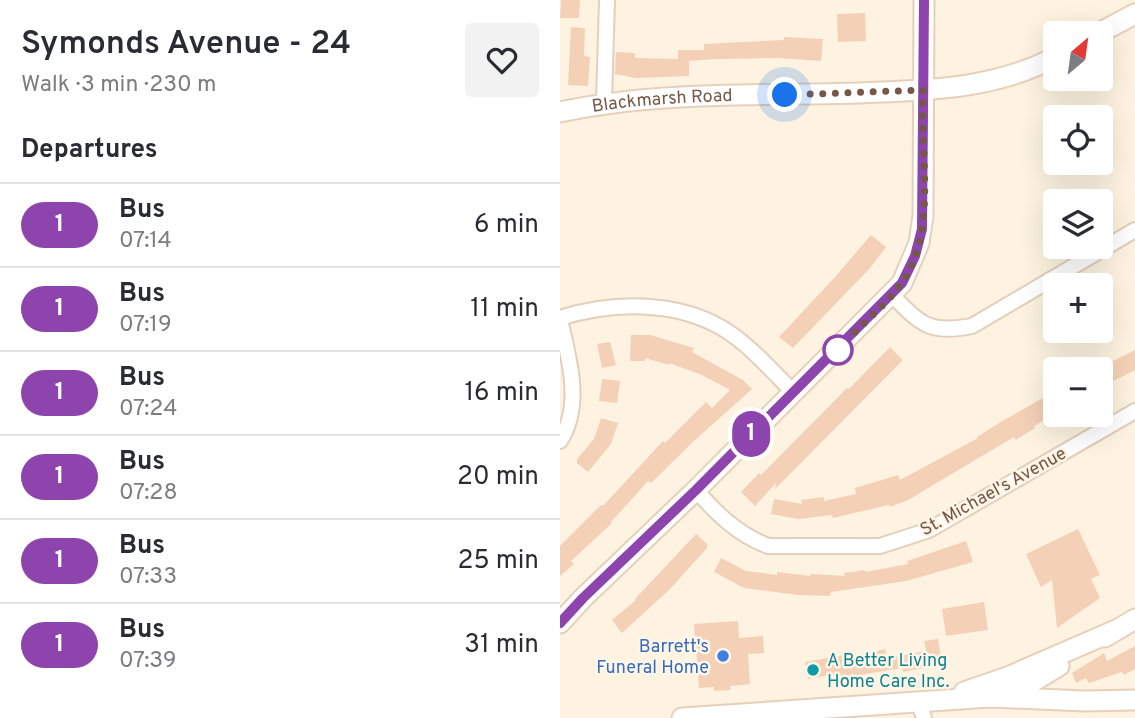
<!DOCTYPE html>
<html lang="en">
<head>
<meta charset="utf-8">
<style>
	:root { --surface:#fff; --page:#f2f2f3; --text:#2b2b33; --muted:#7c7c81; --line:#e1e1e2 }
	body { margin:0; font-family:Overpass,sans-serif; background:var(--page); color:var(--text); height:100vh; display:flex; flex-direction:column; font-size:26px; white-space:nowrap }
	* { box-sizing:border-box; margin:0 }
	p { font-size:23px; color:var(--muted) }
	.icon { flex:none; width:38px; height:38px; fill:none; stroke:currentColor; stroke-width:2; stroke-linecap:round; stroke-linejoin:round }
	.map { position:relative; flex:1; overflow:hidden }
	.side { display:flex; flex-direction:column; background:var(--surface); width:560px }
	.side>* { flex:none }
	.badge { padding:0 14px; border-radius:23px; font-size:24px; line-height:46px }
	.needle { width:46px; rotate:29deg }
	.buttons { position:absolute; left:483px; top:21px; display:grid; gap:14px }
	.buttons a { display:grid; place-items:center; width:70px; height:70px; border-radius:7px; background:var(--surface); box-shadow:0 7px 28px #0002; font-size:35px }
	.you { position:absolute; width:35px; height:35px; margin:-18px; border:5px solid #fff; border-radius:50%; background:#1a73e8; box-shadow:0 0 0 10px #1a73e833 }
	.map>.badge { position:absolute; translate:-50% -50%; box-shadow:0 0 0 4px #fff }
	h2 { padding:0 21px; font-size:26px; line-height:63px }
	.round { display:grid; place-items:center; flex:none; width:74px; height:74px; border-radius:7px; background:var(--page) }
	.headline { display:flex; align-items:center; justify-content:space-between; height:119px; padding:0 21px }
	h1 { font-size:33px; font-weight:600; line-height:52px }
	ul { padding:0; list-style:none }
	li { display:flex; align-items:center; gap:21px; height:84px; padding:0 21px; border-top:2px solid var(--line) }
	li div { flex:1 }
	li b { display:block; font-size:26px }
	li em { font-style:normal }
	li .badge { min-width:77px; font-weight:700; text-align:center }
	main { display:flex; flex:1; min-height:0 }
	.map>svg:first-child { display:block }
	.building { fill:#f4d0b7 }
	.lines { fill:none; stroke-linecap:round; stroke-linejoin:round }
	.street-casing { stroke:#e2cfbc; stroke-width:18 }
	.secondary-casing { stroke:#e7d0ba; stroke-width:23 }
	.street { stroke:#fff; stroke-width:14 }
	.secondary { stroke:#fff; stroke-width:19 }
	.line-casing { stroke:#fff; stroke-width:16 }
	.line { stroke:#8e44ad; stroke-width:10 }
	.walk { stroke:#755846; stroke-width:7; stroke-dasharray:0 12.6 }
	.stop-dot { fill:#fff; stroke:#8e44ad; stroke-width:3.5 }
	.shop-dot { fill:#3f7fe0; stroke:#fff6e8; stroke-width:2.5 }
	.culture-dot { fill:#0f9aa8; stroke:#fff6e8; stroke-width:2.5 }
	.labels { text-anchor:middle; stroke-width:5; stroke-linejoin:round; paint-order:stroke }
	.street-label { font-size:18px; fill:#755846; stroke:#fff6e8 }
	.shop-label { font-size:18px; fill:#366cbe; stroke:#fff6e8; text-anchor:end }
	.culture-label { font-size:18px; fill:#0d838f; stroke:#fff6e8; text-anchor:start }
</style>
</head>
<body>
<main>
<section class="side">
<div class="headline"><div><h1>Symonds Avenue - 24</h1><p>Walk · 3 min · 230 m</p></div><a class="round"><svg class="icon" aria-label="heart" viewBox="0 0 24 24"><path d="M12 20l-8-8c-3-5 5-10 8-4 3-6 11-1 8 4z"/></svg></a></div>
<h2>Departures</h2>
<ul>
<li><span class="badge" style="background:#8e44ad;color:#fff">1</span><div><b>Bus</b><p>07:14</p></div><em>6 min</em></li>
<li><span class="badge" style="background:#8e44ad;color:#fff">1</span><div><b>Bus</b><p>07:19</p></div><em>11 min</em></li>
<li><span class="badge" style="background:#8e44ad;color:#fff">1</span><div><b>Bus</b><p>07:24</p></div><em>16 min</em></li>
<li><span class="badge" style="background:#8e44ad;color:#fff">1</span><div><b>Bus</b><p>07:28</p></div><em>20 min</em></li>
<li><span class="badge" style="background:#8e44ad;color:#fff">1</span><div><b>Bus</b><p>07:33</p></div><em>25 min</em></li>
<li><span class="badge" style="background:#8e44ad;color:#fff">1</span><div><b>Bus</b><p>07:39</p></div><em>31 min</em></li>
</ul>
</section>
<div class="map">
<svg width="575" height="718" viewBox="0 0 575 718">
	<rect width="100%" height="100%" fill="#fdf3e0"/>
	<!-- building -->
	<g class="building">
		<polygon points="1,0 20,0 19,18 0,18"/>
		<polygon points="305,13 306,41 278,42 277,14"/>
		<polygon points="11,27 25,28 24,56 30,57 28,86 8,85"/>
		<polygon points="224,37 263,39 261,61 218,58 156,59 129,61 129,76 76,78 55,74 56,52 75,53 75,58 118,59 118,50 144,50 144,44 224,40"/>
		<polygon points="311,235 326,247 310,268 233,348 219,337 276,276"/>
		<polygon points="71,335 90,335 134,348 132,352 183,380 192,389 135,440 91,483 88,481 51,522 52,523 11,561 14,564 0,576 0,546 41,505 43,506 103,441 105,443 146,402 152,408 170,390 142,375 109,363 109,365 85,358 85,361 70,361"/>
		<polygon points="50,342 56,365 42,368 37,344"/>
		<polygon points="330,347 343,360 215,489 216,483 195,506 181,492 199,473 201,475 287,388 289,389"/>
		<polygon points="575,350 575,370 541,387 541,367"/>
		<polygon points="42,379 60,381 57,403 39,401"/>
		<polygon points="490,394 495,404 495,414 474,426 475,428 456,440 454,437 348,500 330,507 329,505 273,518 272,515 238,519 211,514 214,499 242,504 241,500 264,497 264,501 296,494 295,488 338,475 340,480 418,438 417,437 439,423"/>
		<polygon points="41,418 58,423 51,444 28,472 17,463 17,459 34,439"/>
		<polygon points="518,529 540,575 531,579 540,598 497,628 492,580 481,587 466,554"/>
		<polygon points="136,534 147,544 147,548 110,589 62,633 52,620 76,600 75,599"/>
		<polygon points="406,541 413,562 346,581 271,592 270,596 238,595 184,588 154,572 161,558 186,571 217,575 217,572 250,576 251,574 285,576 284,573 305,570 305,572 348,564 347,561"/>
		<polygon points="424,602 428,630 386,636 382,609"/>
		<polygon points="178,621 179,638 203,636 204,653 188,654 190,684 170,686 171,690 154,691 154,687 139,688 134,624"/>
		<polygon points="378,639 382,664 343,672 342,668 275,679 275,674 248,679 245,662 285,655 286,659 325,649 327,658 366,651 364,641"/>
		<polygon points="575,646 575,669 564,675 562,672 529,683 526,678 516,683 512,673 544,653 547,661"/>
	</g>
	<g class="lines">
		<!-- street casing -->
		<g class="street-casing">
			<g id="street">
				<polyline points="44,102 47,0"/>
				<path d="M332,295C361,325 370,334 412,326L575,230"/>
				<path d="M0,318C51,302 114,300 162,328C189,344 211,370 234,393"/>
				<path d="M0,320C9,358 23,405 0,441"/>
				<path d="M136,490C157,514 177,534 208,546H320L369,530L575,411"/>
				<polyline points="359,703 364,718"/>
			</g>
		</g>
		<!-- secondary casing -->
		<g class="secondary-casing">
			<g id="secondary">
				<polyline points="539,33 575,14"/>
				<path id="s1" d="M0,112C97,91 198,96 298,93C365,90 434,90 495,57"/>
				<polyline points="0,623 23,598 136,490 342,283 359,243 363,216 364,0"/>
				<polyline points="545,637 575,619"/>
				<polyline points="404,692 450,676 556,630"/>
				<polyline points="441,693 471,683 499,666"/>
				<polyline points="122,718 430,697 524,701 575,700"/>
			</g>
		</g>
		<!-- street -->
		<use href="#street" class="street"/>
		<!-- secondary -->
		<use href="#secondary" class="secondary"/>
	</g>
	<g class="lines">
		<!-- line casing -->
		<g class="line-casing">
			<polyline id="line" points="0,623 23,598 136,490 342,283 355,256 362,229 364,0"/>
		</g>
		<!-- line -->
		<use href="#line" class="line"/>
		<!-- walk -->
		<path class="walk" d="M225,95L363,90C359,150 379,232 341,284C323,309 297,327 278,350"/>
	</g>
	<!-- markers -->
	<circle class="stop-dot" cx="278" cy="350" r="14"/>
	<circle class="shop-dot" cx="163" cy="656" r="7"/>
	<circle class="culture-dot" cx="253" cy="670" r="7"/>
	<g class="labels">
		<!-- street labels -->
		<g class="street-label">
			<text dy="6" stroke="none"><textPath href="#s1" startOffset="103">Blackmarsh Road</textPath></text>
			<text transform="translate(433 491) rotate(-29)" y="6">St. Michael's Avenue</text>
		</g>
		<!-- shop labels -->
		<g class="shop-label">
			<text x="149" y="652">Barrett's<tspan x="149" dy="21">Funeral Home</tspan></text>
		</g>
		<!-- culture labels -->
		<g class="culture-label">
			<text x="267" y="666">A Better Living<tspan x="267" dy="21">Home Care Inc.</tspan></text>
		</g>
	</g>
</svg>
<div class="buttons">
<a><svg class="needle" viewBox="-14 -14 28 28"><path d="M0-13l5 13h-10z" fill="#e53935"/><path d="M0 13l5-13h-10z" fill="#7c7c81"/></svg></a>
<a><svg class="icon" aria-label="locate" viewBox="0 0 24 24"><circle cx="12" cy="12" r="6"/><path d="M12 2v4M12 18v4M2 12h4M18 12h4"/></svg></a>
<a><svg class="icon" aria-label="layers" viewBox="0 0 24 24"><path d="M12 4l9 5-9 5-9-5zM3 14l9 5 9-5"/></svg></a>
<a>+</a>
<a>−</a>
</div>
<div class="you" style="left:225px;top:95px"></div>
<b class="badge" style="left:191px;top:434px;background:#8e44ad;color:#fff">1</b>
</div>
</main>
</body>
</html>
